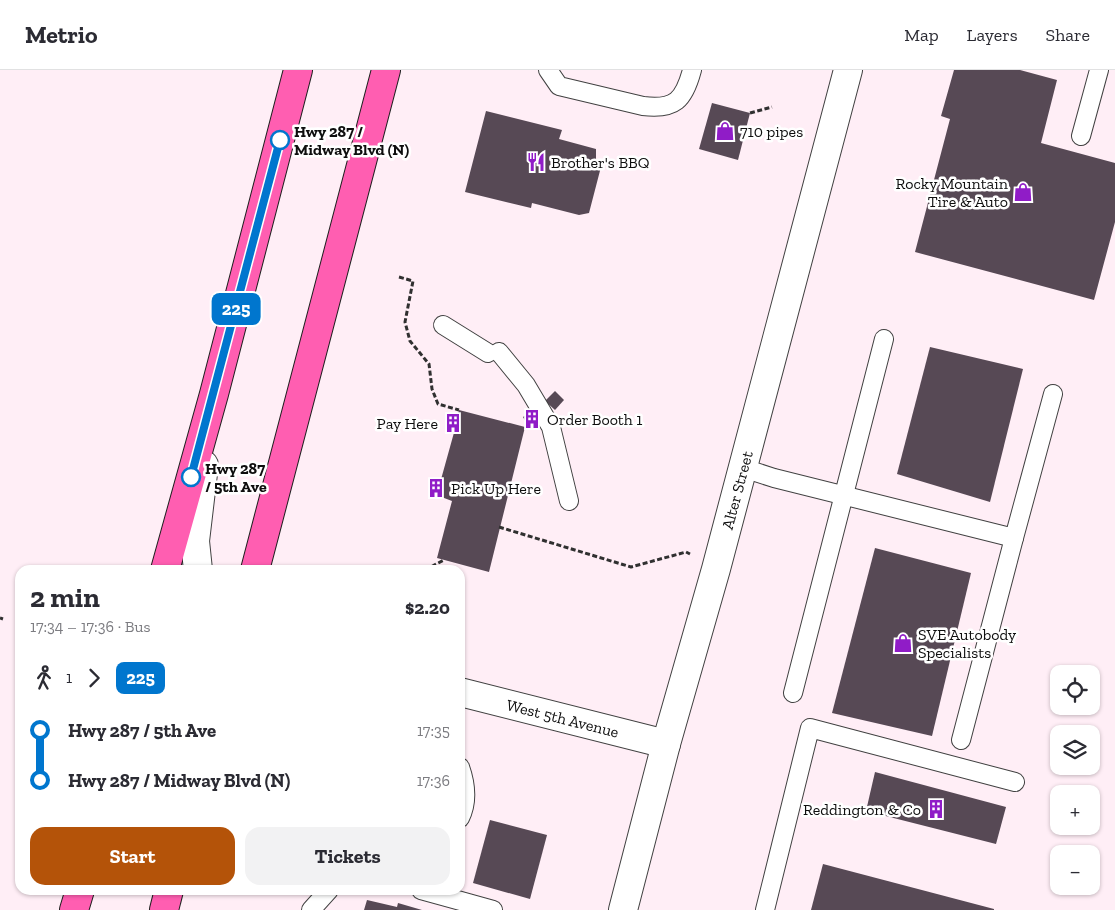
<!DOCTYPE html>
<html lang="en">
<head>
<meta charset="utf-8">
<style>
	:root { --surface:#fff; --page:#f2f2f3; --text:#2b2b33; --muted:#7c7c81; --line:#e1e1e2; --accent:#b45309 }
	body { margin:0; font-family:"Zilla Slab",serif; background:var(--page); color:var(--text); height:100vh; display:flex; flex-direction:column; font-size:19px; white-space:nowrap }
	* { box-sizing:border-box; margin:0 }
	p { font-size:16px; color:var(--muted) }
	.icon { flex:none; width:28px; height:28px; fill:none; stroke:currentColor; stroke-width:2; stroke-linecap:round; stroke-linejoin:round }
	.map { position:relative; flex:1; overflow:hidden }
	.drawer { position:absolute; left:15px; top:495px; width:450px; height:330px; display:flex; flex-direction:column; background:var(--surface); border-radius:15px; box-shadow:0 1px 4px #0004 }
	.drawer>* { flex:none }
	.badge { padding:0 10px; border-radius:8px; font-size:18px; line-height:32px }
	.fabs { position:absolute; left:1050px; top:595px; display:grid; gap:10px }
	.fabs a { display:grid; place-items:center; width:50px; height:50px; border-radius:10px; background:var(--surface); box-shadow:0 1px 4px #0004; font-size:25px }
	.map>.badge { position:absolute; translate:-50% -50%; box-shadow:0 0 0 2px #fff }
	.legs { display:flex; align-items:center; gap:8px; height:55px; padding:0 15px; font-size:16px }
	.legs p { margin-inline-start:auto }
	.headline { display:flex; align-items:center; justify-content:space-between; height:85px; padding:0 15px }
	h1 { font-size:28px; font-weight:800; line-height:38px }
	.primary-button { display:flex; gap:10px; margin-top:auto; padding:10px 15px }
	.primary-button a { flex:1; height:58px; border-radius:15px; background:var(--accent); color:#fff; font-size:20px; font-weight:800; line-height:58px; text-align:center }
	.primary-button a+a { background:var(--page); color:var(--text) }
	ul { padding:0 15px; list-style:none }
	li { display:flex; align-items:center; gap:18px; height:50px; font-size:19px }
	li i { display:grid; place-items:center; width:8px; height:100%; margin:0 6px; background:currentColor }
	li i::after { content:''; width:12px; height:12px; margin:-6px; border:4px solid; border-radius:50%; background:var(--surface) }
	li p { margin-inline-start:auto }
	li:first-child i { background:linear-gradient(#0000 50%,currentColor 0) }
	li:last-child i { background:linear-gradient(currentColor 50%,#0000 0) }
	header { display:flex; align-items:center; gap:30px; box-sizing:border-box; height:70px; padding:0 25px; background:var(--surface); border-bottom:1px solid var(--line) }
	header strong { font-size:24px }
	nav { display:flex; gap:28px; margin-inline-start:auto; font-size:18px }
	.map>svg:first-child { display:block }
	.building { fill:#574955 }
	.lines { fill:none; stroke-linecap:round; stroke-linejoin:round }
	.service-casing { stroke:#414141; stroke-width:20 }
	.minor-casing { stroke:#414141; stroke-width:30 }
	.primary-casing { stroke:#1f1f1f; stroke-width:30 }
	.path { stroke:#303030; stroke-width:3; stroke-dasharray:5 2.5; stroke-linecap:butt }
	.service { stroke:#fff; stroke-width:18 }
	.minor { stroke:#fff; stroke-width:28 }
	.primary { stroke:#ff5eb1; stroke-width:28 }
	.line-1-casing { stroke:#fff; stroke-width:11 }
	.line-1 { stroke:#0076ce; stroke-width:8 }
	.stop-1-dot { fill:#fff; stroke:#0076ce; stroke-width:2.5 }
	.labels { text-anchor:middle; stroke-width:5; stroke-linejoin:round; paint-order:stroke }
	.stop-label { font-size:16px; font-weight:bold; fill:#0e0e0e; stroke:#fff; text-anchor:start }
	.poi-label { font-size:16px; fill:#0e0e0e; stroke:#fff; text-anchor:start }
	.street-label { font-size:16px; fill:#0e0e0e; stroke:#fff }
</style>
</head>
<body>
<header>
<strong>Metrio</strong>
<nav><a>Map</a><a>Layers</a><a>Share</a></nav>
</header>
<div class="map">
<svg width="1115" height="840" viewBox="0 0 1115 840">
	<rect width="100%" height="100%" fill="#ffeef6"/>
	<!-- building -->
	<g class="building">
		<polygon points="954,0 1020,0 1057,10 1041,73 1115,93 1115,152 1094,230 915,182 950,49 941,46"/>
		<polygon points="712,33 750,43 738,90 699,79"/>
		<polygon points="486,41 562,60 559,69 596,79 596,91 602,93 589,143 579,145 532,133 531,138 465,122"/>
		<polygon points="930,277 1023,299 990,432 897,404"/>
		<polygon points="555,321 564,330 555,340 545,331"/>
		<polygon points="459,340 525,357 489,502 437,488 452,431 431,423 434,412 440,413 455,359 449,357 451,347 457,349"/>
		<polygon points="534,340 541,352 529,358 523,347"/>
		<polygon points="875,478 971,503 932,666 832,643"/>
		<polygon points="875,702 1006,737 996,774 866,741"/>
		<polygon points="490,750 547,765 530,829 473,813"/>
		<polygon points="823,794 994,839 994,840 811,840"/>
		<polygon points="367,830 397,837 398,833 422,840 364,840"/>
	</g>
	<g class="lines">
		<!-- service casing -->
		<g class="service-casing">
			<g id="service">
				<path d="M548,0L559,16L643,36C675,40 684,30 692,0"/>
				<polyline points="1081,66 1099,0"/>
				<polyline points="443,255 488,283"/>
				<polyline points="499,282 526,315 551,357 569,431"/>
				<polyline points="743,398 774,408 1014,468 1053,324"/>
				<polyline points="793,623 884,269"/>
				<polyline points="961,670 1014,468"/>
				<path d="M460,697C466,714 468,732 460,748"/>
				<polyline points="421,820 493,840"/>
				<polyline points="311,840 329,820"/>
				<polyline points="765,840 810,658 1015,712"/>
			</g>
		</g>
		<!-- minor casing -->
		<g class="minor-casing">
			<g id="minor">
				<polyline points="198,500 195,471 204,395"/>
				<path id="s1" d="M460,622L666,674"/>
				<path id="s2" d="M623,840L666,674L716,499L848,0"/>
			</g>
		</g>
		<!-- primary casing -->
		<g class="primary-casing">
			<g id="primary">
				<polyline points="165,500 214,324 298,0"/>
				<polyline points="255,500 386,0"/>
				<polyline points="74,840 80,820"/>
				<polyline points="164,840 169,820"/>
			</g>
		</g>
		<!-- path -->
		<g class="path">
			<polyline points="750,43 772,37"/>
			<polyline points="399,207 413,211 405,252 410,271 429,294 432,319 438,334 459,340"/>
			<polyline points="499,457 631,497 686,482 690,484"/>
			<polyline points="425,500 444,490"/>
			<polyline points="0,548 3,549"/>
		</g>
		<!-- service -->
		<use href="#service" class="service"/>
		<!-- minor -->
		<use href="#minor" class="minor"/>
		<!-- primary -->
		<use href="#primary" class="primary"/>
	</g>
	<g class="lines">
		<!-- line-1 casing -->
		<g class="line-1-casing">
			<polyline id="line-1" points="191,407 280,70"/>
		</g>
		<!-- line-1 -->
		<use href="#line-1" class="line-1"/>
	</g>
	<!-- icons -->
	<defs>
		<g id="shop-bare" transform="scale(1.5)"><path d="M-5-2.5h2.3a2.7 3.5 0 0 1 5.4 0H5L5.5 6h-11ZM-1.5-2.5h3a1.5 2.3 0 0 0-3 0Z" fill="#901cc7" stroke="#fff" stroke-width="2.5" paint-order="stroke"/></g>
		<g id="restaurant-bare" transform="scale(1.5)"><path d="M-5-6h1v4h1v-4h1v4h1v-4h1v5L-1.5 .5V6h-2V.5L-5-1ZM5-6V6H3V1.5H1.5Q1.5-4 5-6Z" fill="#901cc7" stroke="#fff" stroke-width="2.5" paint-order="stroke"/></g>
		<g id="building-bare" transform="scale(1.5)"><path d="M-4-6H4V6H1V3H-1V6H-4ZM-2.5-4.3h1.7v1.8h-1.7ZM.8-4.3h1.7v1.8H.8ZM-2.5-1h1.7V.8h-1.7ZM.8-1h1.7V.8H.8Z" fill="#901cc7" stroke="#fff" stroke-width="2.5" paint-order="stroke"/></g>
	</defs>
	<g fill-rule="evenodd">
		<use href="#shop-bare" x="725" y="61"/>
		<use href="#restaurant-bare" x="536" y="92"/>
		<use href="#shop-bare" x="1023" y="122"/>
		<use href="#building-bare" x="532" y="349"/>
		<use href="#building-bare" x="453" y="353"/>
		<use href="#building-bare" x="436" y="418"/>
		<use href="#shop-bare" x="903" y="573"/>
		<use href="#building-bare" x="936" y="739"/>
	</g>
	<!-- markers -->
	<g class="stop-1-dot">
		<circle cx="280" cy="70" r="9"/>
		<circle cx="191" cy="407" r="9"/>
	</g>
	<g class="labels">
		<!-- stop labels -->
		<g class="stop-label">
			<text x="294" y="67">Hwy 287 /<tspan x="294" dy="18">Midway Blvd (N)</tspan></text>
			<text x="205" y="404">Hwy 287<tspan x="205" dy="18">/ 5th Ave</tspan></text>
		</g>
		<!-- poi labels -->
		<g class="poi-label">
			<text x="740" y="67">710 pipes</text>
			<text x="551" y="98">Brother's BBQ</text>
			<text x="1008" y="119" text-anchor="end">Rocky Mountain<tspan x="1008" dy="18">Tire &amp; Auto</tspan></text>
			<text x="547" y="355">Order Booth 1</text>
			<text x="438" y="359" text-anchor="end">Pay Here</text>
			<text x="451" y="424">Pick Up Here</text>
			<text x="918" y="570">SVE Autobody<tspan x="918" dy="18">Specialists</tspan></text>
			<text x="921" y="745" text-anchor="end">Reddington &amp; Co</text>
		</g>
		<!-- street labels -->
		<g class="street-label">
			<text dy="6" stroke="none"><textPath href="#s2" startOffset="435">Alter Street</textPath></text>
			<text dy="6" stroke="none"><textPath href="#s1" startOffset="106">West 5th Avenue</textPath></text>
		</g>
	</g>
</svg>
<div class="fabs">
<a><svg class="icon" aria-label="locate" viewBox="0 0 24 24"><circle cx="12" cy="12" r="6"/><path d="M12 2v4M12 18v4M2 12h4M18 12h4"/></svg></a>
<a><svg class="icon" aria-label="layers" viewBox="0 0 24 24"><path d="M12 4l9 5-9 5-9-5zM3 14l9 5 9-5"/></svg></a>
<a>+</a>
<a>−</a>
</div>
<b class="badge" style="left:236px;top:239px;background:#0076ce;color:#fff">225</b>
<section class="drawer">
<div class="headline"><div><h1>2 min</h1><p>17:34 – 17:36 · Bus</p></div><b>$2.20</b></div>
<div class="legs"><svg class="icon" aria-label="walk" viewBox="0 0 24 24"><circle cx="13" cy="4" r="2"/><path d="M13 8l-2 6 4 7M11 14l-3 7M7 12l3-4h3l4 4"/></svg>1<svg class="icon" aria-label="forward" viewBox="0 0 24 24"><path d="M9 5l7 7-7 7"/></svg><b class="badge" style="background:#0076ce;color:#fff">225</b></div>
<ul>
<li><i style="color:#0076ce"></i><b>Hwy 287 / 5th Ave</b><p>17:35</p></li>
<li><i style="color:#0076ce"></i><b>Hwy 287 / Midway Blvd (N)</b><p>17:36</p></li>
</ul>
<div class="primary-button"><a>Start</a><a>Tickets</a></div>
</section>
</div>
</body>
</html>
